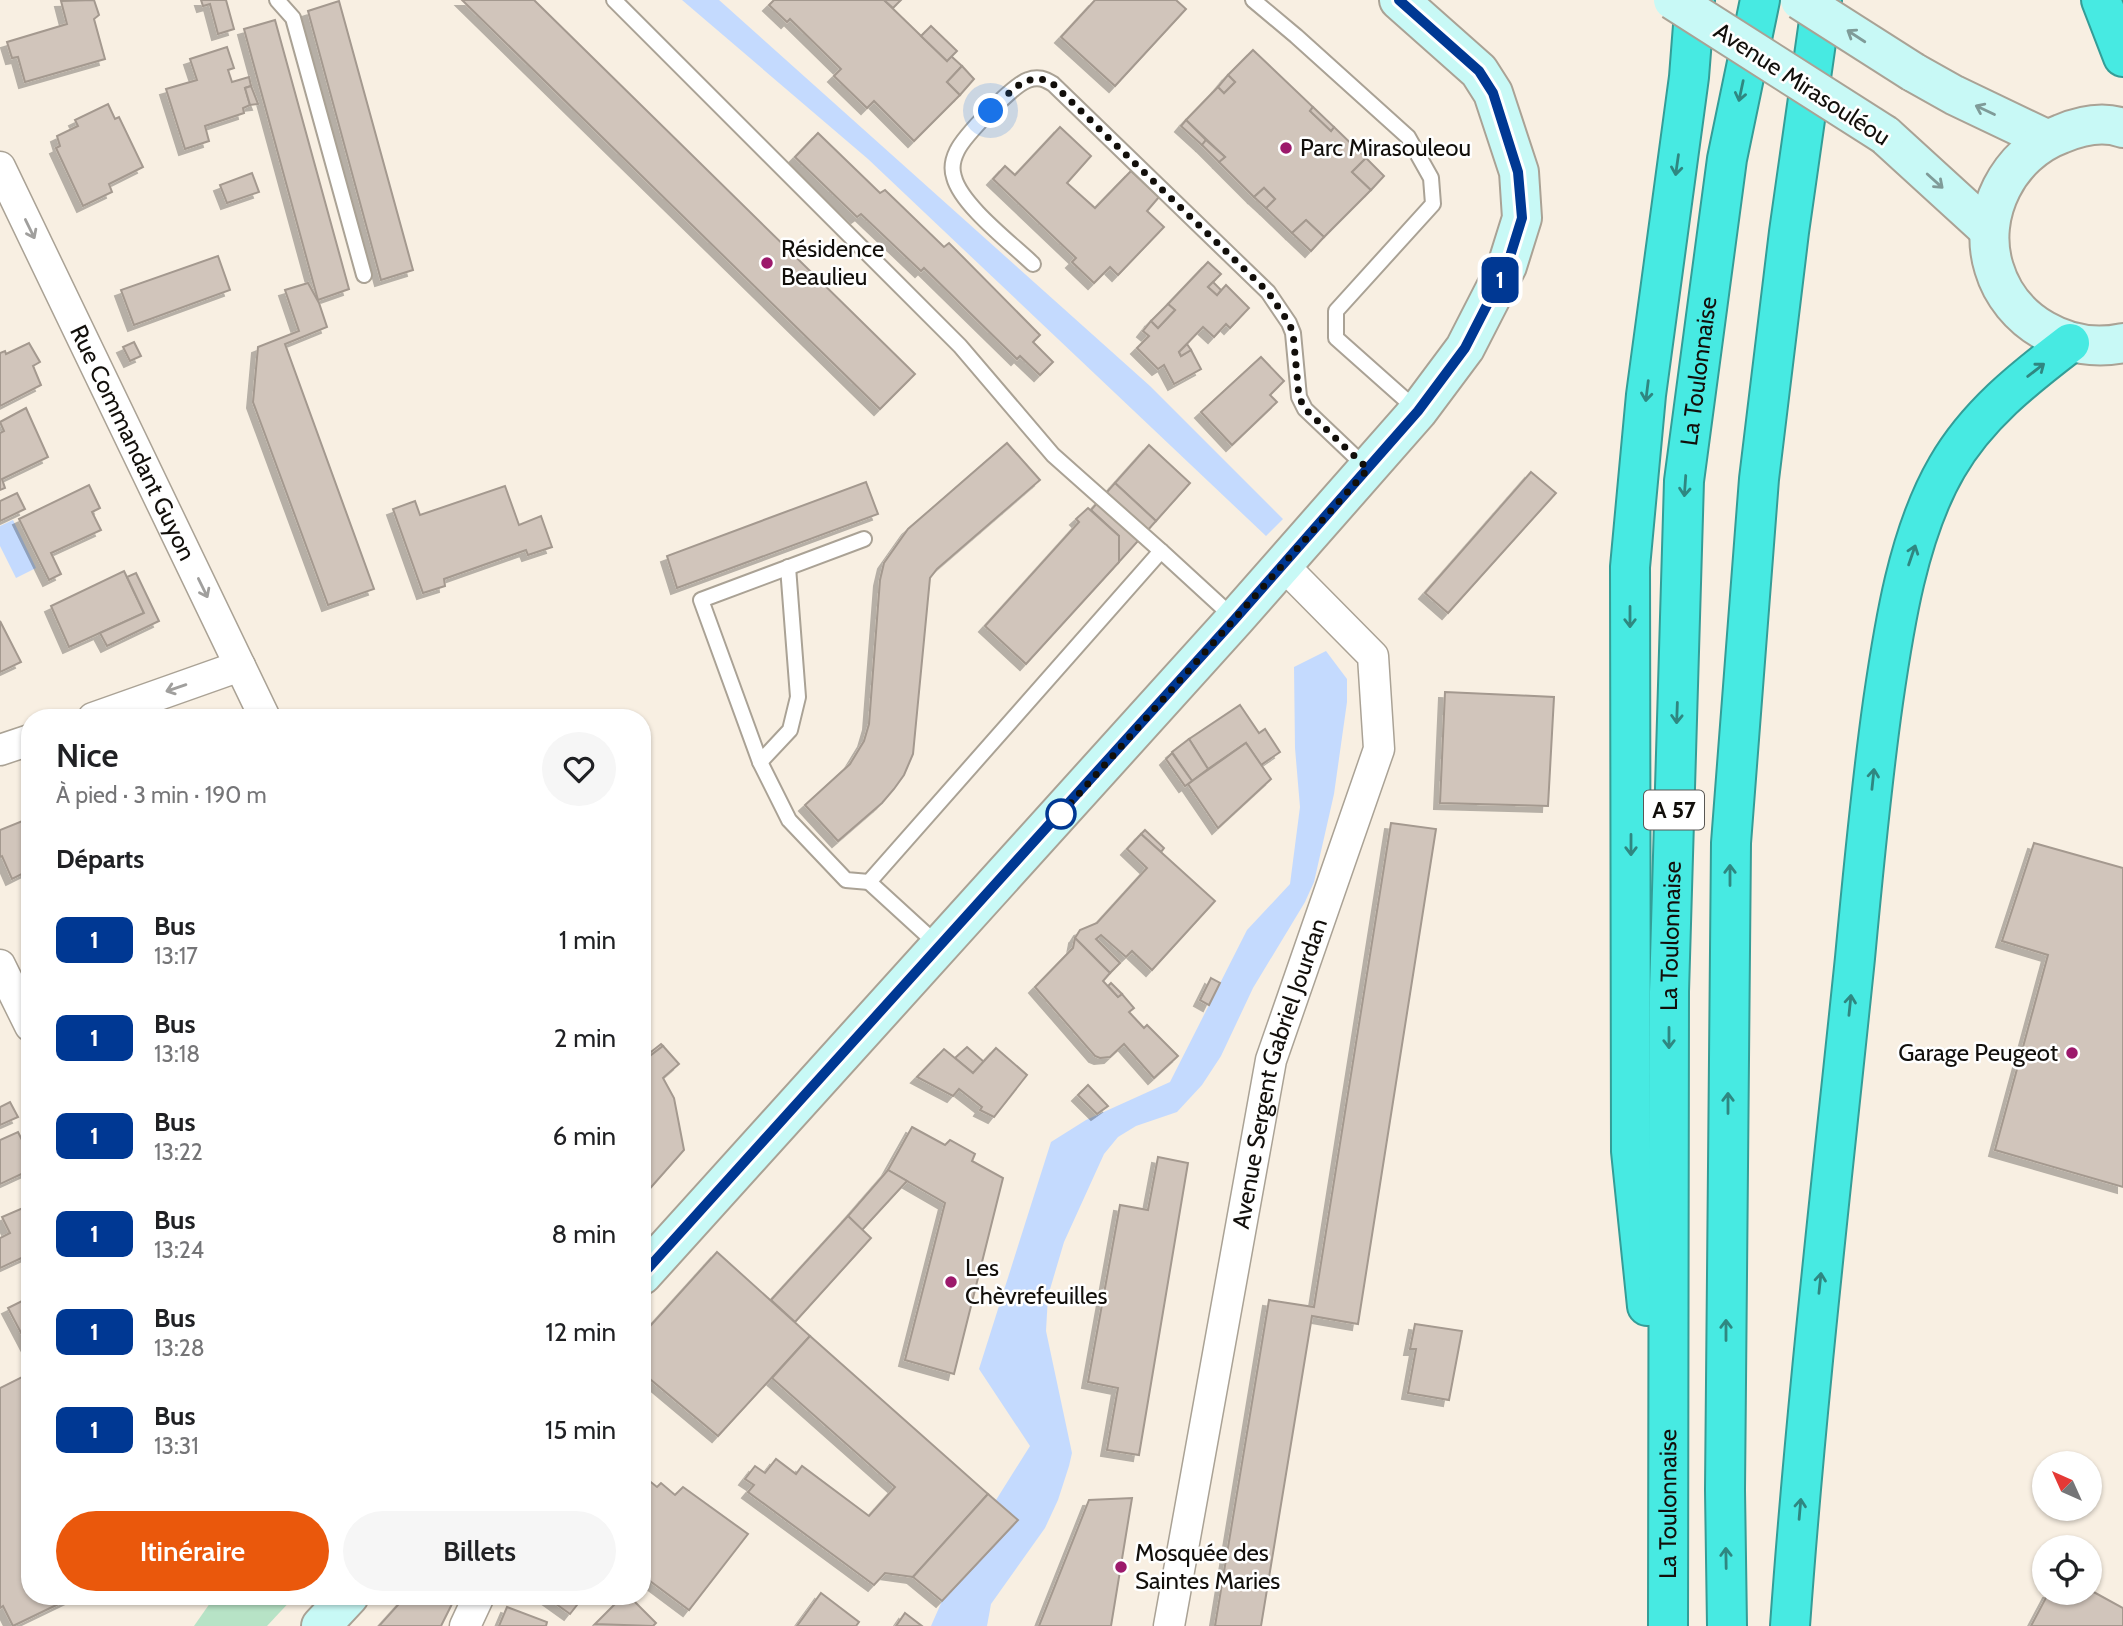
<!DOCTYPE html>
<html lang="fr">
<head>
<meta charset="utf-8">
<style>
	:root { --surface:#fff; --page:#f6f6f6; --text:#202124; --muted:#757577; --accent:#ea580c }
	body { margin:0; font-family:Cabin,sans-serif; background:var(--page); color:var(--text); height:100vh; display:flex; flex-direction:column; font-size:26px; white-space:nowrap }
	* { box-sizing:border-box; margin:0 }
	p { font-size:23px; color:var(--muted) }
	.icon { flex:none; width:38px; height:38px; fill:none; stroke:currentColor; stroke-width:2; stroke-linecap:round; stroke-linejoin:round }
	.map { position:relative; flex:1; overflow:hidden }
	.details { position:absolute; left:21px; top:709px; width:630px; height:896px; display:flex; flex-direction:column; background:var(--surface); border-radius:28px; box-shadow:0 2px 5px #0004 }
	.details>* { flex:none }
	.badge { padding:0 14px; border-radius:10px; font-size:24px; line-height:46px }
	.needle { width:46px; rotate:315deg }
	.controls { position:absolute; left:2032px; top:1451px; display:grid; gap:14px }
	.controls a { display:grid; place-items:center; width:70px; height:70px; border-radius:50%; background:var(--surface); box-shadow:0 2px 5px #0004; font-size:35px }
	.you { position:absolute; width:35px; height:35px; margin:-18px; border:5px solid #fff; border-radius:50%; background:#1a73e8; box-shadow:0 0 0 10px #1a73e833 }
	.map>.badge { position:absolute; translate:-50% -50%; box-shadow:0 0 0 4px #fff }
	h2 { padding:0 35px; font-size:26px; line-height:63px }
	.round { display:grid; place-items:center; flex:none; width:74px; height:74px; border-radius:37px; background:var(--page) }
	.head { display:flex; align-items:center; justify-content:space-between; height:119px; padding:0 35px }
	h1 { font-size:33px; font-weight:600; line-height:52px }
	.button { display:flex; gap:14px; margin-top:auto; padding:14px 35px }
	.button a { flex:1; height:80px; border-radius:42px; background:var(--accent); color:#fff; font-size:28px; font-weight:600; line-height:80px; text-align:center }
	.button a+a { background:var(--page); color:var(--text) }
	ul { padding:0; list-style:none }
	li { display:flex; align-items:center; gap:21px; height:98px; padding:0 35px }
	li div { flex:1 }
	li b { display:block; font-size:26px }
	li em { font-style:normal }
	li .badge { min-width:77px; font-weight:700; text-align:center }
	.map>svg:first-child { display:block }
	.green { fill:#b7e3c6 }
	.water { fill:#c4dafe }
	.building { fill:#d1c5bb; stroke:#a4998f; stroke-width:2; filter:url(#shadow) }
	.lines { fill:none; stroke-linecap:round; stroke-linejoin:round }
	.lane-casing { stroke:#aaa295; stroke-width:18 }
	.street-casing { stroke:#aaa295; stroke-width:33 }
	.secondary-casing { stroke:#aaa295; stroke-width:42 }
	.highway-casing { stroke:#349d97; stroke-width:42 }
	.lane { stroke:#fff; stroke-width:14 }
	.street { stroke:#fff; stroke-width:30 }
	.secondary { stroke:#c8f9f6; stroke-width:38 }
	.highway { stroke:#47eae2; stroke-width:38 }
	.secondary-bridge-casing { stroke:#aaa295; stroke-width:42; stroke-linecap:butt }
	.secondary-bridge { stroke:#c8f9f6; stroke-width:38 }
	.oneway { stroke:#7f9b98 }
	.oneway2 { stroke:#2f8781 }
	.oneway3 { stroke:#a09f9d }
	.line-casing { stroke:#fff; stroke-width:16 }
	.line { stroke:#003893; stroke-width:10 }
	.walk { stroke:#120f0b; stroke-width:7; stroke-dasharray:0 12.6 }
	.poi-dot { fill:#9c196b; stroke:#fff; stroke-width:2.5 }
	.stop-dot { fill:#fff; stroke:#003893; stroke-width:3.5 }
	.labels { text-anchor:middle; stroke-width:5; stroke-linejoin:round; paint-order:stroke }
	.shield { fill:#fff; stroke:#595754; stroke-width:2 }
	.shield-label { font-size:23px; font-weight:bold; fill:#120f0b }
	.street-label { font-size:24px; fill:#120f0b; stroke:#fff }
	.poi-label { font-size:24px; fill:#120f0b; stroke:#fff; text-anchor:start }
</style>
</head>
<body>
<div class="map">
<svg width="2123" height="1626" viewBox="0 0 2123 1626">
	<defs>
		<filter id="shadow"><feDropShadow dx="-6" dy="6" stdDeviation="0" flood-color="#0004"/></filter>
	</defs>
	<rect width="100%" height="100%" fill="#f8efe2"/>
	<!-- green -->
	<polygon class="green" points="215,1596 295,1596 267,1626 194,1626"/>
	<!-- water -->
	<g class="water">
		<polygon points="682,0 719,0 728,8 1150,386 1283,519 1266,536 868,159"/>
		<polygon points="13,520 36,568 16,578 0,546 0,526"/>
		<polygon points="1326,651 1347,679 1347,702 1334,794 1314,882 1305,902 1253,988 1221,1056 1202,1085 1177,1112 1136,1126 1118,1137 1104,1154 1064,1242 1048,1296 1046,1331 1072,1453 1069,1466 1058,1500 1045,1528 991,1604 987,1626 931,1626 942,1601 1018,1520 996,1500 1030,1446 979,1369 1051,1142 1086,1120 1170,1082 1247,930 1290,884 1300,807 1295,748 1294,667"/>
	</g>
	<!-- building -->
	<g class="building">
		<polygon points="94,0 99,15 94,19 105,59 25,82 18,57 12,58 7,42 67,24 61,1"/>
		<polygon points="201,0 226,0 234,29 218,34 210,4 203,6"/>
		<polygon points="462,0 534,0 915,374 880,409"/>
		<polygon points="774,0 884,0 947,61 951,56 962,66 947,82 960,95 914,141 874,101 867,108 834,76 841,69 790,19 787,22 769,5"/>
		<polygon points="884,0 901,0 893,8"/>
		<polygon points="1095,0 1176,0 1186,9 1115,86 1061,37"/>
		<polygon points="339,1 413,270 381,280 308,11"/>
		<polygon points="275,20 349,289 318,300 244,29"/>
		<polygon points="931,26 957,51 947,61 921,36"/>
		<polygon points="227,47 234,68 228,70 232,82 249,77 251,86 245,88 250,105 243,108 244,113 205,126 209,141 185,149 166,89 197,80 190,59"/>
		<polygon points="1253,50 1313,107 1310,111 1331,131 1334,127 1366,158 1352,172 1371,190 1324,237 1306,220 1292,233 1266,208 1275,199 1264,188 1254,197 1219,162 1225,157 1186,120 1218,87 1224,93 1235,82 1228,75"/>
		<polygon points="962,66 974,79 960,95 947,82"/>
		<polygon points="1228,75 1235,82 1224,93 1218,87"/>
		<polygon points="251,86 258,104 250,105 245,88"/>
		<polygon points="108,104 115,119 119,117 143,167 109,184 112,192 83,206 56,148 60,146 57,136 78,126 75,120"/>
		<polygon points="1313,107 1334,127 1331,131 1310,111"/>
		<polygon points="1186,120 1206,140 1202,145 1181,126"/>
		<polygon points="1060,127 1091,156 1067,183 1095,208 1131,171 1159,197 1147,211 1164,227 1118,275 1110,267 1094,283 1072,262 1076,258 993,179 1005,166 1015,175"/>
		<polygon points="818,133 880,193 885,190 944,247 949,243 1040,335 1033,342 1053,362 1040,375 1020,356 1017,359 924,268 921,271 861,214 857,217 795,157"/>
		<polygon points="1206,140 1225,157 1219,162 1202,145"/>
		<polygon points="1366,158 1384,176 1371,190 1352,172"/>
		<polygon points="252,173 259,192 227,203 220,185"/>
		<polygon points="1264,188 1275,199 1266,208 1254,197"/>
		<polygon points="1306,220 1324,237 1311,251 1292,233"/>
		<polygon points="218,256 230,290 134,325 121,290"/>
		<polygon points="1208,262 1221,274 1208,287 1217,295 1226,285 1249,308 1230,328 1226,324 1214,337 1203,327 1179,352 1181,356 1191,350 1201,369 1174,384 1164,365 1158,369 1137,348 1149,336 1143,331 1151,321 1158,328 1175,310 1168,304"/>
		<polygon points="1213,282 1221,290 1217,295 1208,287"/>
		<polygon points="308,283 319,303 327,327 285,344 374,589 328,605 253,402 258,347 299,331 285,290"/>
		<polygon points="1168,304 1175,310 1158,328 1151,321"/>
		<polygon points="134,342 141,356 130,361 123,347"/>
		<polygon points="29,343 40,362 33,366 41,385 0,406 0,353 5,351 6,354"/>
		<polygon points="1187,344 1191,350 1181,356 1179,352"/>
		<polygon points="1261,357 1284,381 1270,395 1277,402 1232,445 1201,412"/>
		<polygon points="26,408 48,457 2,479 5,488 0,490 0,433 4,431 0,422"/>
		<polygon points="1007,443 1040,480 937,569 930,578 913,754 904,775 894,789 882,803 838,841 805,805 850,764 864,741 869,724 880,580 884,563 908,529"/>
		<polygon points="1149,445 1190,483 1156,521 1115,483"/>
		<polygon points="1531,472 1556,493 1448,613 1425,593"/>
		<polygon points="866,482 878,514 677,588 667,556"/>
		<polygon points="1115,483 1156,521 1119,562 1119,536 1091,510"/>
		<polygon points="89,485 100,508 92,512 101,530 51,553 61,574 49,580 19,519"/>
		<polygon points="505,486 519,525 541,516 552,547 528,555 526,550 444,579 445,586 423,593 393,509 415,501 420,515"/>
		<polygon points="17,493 25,509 0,521 0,501"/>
		<polygon points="1088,508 1119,536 1119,562 1026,664 985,626 1079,522 1076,519"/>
		<polygon points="124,571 144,613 69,647 51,606"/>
		<polygon points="136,573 159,621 107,646 100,633 144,613 127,577"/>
		<polygon points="0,621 21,662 0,672"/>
		<polygon points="1445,692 1554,697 1548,806 1440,803"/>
		<polygon points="1240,705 1259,733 1265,729 1280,752 1261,765 1246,743 1208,769 1189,739"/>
		<polygon points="367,711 369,718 350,718"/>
		<polygon points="1189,739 1208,769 1192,781 1172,752"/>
		<polygon points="1246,743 1271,779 1218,828 1188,784"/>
		<polygon points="1172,753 1192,781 1185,786 1166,759"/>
		<polygon points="30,818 30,870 12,879 2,856 0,857 0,830"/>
		<polygon points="1391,823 1436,829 1358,1324 1312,1316 1261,1626 1215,1626 1269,1300 1314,1307"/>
		<polygon points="1145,830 1164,848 1161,852 1141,834"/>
		<polygon points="1141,834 1215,901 1152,970 1132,951 1126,957 1101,935 1096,939 1120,963 1110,973 1075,938 1080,930 1097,923 1147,868 1127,849"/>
		<polygon points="2034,843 2123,868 2123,1187 1995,1150 2048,955 2002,941"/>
		<polygon points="1075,938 1110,973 1103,981 1118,997 1122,994 1134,1008 1129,1012 1144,1028 1147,1025 1178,1056 1154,1078 1124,1044 1110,1057 1100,1058 1095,1056 1035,987 1073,948"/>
		<polygon points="1211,978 1220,983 1209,1005 1200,1000"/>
		<polygon points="1111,983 1122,994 1118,997 1108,986"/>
		<polygon points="661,1044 663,1046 642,1062 642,1059"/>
		<polygon points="663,1046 679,1064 663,1078 674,1098 684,1150 646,1193 642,1189 642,1062"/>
		<polygon points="967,1047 984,1062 973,1073 955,1058"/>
		<polygon points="996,1048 1027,1075 994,1117 980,1110 982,1107 959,1089 953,1096 917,1077 944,1049 973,1073"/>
		<polygon points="1088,1085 1108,1106 1097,1114 1078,1095"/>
		<polygon points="10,1102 18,1117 0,1125 0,1107"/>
		<polygon points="912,1127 945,1145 950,1140 975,1154 972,1161 1003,1178 954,1374 905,1360 945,1203 888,1170"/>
		<polygon points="18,1132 30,1156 30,1170 0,1184 0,1140"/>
		<polygon points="1158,1157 1188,1163 1139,1455 1107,1450 1118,1388 1088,1382 1120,1205 1148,1210"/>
		<polygon points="888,1170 907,1181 862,1230 848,1216"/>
		<polygon points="30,1205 30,1254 0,1268 0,1238 10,1233 2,1217"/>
		<polygon points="848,1216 871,1238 795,1322 771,1300"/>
		<polygon points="717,1252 810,1336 718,1436 651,1380 642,1390 642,1335"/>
		<polygon points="30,1297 30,1350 8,1308"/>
		<polygon points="1415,1324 1462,1331 1449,1400 1408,1393 1416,1349 1410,1349"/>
		<polygon points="810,1336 988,1494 913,1577 885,1573 874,1585 748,1492 754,1485 745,1479 755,1466 765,1473 776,1459 796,1474 802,1466 869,1516 895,1487 772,1378"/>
		<polygon points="30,1373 30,1596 75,1596 13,1626 3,1606 0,1608 0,1388"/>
		<polygon points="642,1475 657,1487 661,1483 675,1495 683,1487 748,1534 689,1610 642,1575"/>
		<polygon points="988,1494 1018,1520 942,1601 913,1577"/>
		<polygon points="1132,1498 1111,1626 1039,1626 1089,1500"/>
		<polygon points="2090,1590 2123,1608 2123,1626 2031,1626 2049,1592 2090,1592"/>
		<polygon points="821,1593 859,1622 856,1626 797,1626"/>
		<polygon points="406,1596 456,1596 441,1626 379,1626"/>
		<polygon points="545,1596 584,1596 570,1614"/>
		<polygon points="623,1596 629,1596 656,1623 653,1626 595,1624"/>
		<polygon points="507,1607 547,1622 546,1626 499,1626"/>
		<polygon points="905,1613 922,1626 896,1626"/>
	</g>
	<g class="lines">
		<!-- lane casing -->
		<g class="lane-casing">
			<g id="lane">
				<polyline points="277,0 293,18 364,275"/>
				<polyline points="614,0 960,346 1053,455 1161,551"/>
				<polyline points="1253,0 1296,36 1408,137 1431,178 1433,204 1336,311 1336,338 1417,410"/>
				<path d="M1033,264C1011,243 961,205 954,177C951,168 953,159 957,151C964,136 1013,85 1028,80C1038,76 1045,79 1053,84L1268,292L1289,323L1293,333L1299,397L1305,409L1367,468"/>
				<polyline points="864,539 701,600 760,762 789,820 846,880 869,882 1161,551 1234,618"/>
				<polyline points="760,762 790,730 798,697 788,567"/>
				<polyline points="869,882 939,946"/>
			</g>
		</g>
		<!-- street casing -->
		<g class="street-casing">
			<g id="street">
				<path id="s1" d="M0,167L265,718"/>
				<polyline points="93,718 240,666"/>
				<polyline points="0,750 30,740"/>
				<polyline points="0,965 30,1026"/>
				<polyline points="465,1626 479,1596"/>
				<path id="s2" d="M1169,1626L1271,1060L1379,749L1373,656L1283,565"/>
			</g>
		</g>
		<!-- secondary casing -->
		<g class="secondary-casing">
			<g id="secondary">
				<polyline points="1913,72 1954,95 2046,139"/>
				<path d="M2123,128C2103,121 2080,126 2061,134C2009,153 1977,214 1994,268C2010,322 2068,355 2123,343"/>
				<polyline points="1885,135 1989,230"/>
				<polyline points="642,1275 1235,619 1418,411 1465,348 1507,266 1522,218 1519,172 1493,93 1479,71 1399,0"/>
				<polyline points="321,1626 349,1596"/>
			</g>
		</g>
		<!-- highway casing -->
		<g class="highway-casing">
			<g id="highway">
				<polyline points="2101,0 2123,57"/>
				<polyline points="1647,1306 1631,1151 1630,567 1646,395 1689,77 1695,0"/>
				<path id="s3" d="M1668,1626L1669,992L1684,481L1727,159L1760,0"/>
				<polyline points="1727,1626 1725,1490 1731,843 1759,479 1789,232 1822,0"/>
				<path d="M1790,1626C1806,1403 1832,1180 1855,958C1863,872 1871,787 1883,702C1894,626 1908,534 1947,467C1977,415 2023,379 2070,343"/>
			</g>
		</g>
		<!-- lane -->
		<use href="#lane" class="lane"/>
		<!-- street -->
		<use href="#street" class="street"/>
		<!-- secondary -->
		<use href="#secondary" class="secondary"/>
		<!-- highway -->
		<use href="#highway" class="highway"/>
		<!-- secondary-bridge casing -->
		<g class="secondary-bridge-casing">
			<g id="secondary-bridge">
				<polyline points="1673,0 1885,135"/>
				<polyline points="1800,0 1913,72"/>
			</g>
		</g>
		<!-- secondary-bridge -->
		<use href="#secondary-bridge" class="secondary-bridge"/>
	</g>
	<!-- one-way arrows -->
	<defs><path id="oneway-shaft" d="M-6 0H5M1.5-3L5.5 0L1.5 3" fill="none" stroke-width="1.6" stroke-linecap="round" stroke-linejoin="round" transform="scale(1.75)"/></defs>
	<g class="oneway">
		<use href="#oneway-shaft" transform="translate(1856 36) rotate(-147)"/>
		<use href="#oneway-shaft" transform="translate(1985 110) rotate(-155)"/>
		<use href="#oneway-shaft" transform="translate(1935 181) rotate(42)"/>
	</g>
	<g class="oneway2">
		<use href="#oneway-shaft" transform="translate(1741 91) rotate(102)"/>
		<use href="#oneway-shaft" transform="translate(1677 165) rotate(98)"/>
		<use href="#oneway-shaft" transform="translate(2036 370) rotate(-38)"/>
		<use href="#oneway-shaft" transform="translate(1647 391) rotate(97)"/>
		<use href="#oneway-shaft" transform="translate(1685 486) rotate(94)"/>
		<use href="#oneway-shaft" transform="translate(1912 555) rotate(-71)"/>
		<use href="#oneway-shaft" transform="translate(1630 617) rotate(90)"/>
		<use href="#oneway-shaft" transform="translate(1677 713) rotate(92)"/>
		<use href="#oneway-shaft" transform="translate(1873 779) rotate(-84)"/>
		<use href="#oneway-shaft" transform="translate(1631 845) rotate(90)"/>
		<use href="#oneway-shaft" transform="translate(1730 875) rotate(-90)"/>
		<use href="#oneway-shaft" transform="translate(1850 1005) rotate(-84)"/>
		<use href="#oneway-shaft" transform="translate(1669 1038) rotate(90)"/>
		<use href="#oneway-shaft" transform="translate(1728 1103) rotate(-90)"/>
		<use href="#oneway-shaft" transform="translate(1820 1283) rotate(-84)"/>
		<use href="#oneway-shaft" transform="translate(1726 1330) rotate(-90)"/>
		<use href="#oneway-shaft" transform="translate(1800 1509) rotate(-85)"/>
		<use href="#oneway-shaft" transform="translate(1726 1558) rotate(-91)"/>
	</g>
	<g class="oneway3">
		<use href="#oneway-shaft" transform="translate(30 229) rotate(64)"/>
		<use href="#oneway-shaft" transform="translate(203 588) rotate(64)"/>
		<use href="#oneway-shaft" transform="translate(176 688) rotate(161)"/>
	</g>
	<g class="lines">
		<!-- line casing -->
		<g class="line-casing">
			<polyline id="line" points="642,1275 1235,619 1418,411 1465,348 1507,266 1522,218 1518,172 1493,93 1479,71 1399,0"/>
		</g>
		<!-- line -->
		<use href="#line" class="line"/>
		<!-- walk -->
		<path class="walk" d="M991,111C1008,94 1028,68 1053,84L1268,292L1289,323L1293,333L1299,397L1305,409L1368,469L1061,814"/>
	</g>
	<!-- markers -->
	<g class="poi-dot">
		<circle cx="1286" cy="148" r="7"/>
		<circle cx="767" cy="263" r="7"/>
		<circle cx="2072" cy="1053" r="7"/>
		<circle cx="951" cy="1282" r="7"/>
		<circle cx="1121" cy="1567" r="7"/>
	</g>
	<circle class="stop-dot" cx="1061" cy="814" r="14"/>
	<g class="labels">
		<!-- shield labels -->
		<rect class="shield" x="1644" y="790.5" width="60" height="39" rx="5"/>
		<g class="shield-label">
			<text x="1674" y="818">A 57</text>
		</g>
		<!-- street labels -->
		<g class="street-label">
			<text transform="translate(1802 84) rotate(33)" y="8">Avenue Mirasouléou</text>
			<text dy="8" stroke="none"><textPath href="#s3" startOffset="1256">La Toulonnaise</textPath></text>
			<text dy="8" stroke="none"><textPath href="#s1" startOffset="306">Rue Commandant Guyon</textPath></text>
			<text dy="8" stroke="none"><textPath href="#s3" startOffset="690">La Toulonnaise</textPath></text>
			<text dy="8" stroke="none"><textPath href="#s2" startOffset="564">Avenue Sergent Gabriel Jourdan</textPath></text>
			<text dy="8" stroke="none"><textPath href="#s3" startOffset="122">La Toulonnaise</textPath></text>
		</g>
		<!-- poi labels -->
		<g class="poi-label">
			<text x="1300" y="156">Parc Mirasouleou</text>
			<text x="781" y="257">Résidence<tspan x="781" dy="28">Beaulieu</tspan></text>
			<text x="2058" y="1061" text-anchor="end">Garage Peugeot</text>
			<text x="965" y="1276">Les<tspan x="965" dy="28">Chèvrefeuilles</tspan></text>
			<text x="1135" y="1561">Mosquée des<tspan x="1135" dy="28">Saintes Maries</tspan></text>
		</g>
	</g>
</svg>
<div class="controls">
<a><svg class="needle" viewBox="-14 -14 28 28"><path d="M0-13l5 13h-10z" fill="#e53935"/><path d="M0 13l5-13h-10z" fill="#757577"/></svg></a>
<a><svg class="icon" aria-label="locate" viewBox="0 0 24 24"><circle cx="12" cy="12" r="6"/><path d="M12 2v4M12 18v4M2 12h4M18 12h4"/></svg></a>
</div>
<div class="you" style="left:991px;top:111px"></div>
<b class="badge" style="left:1500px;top:280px;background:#003893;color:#fff">1</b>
<section class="details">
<div class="head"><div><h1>Nice</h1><p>À pied · 3 min · 190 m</p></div><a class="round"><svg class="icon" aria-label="heart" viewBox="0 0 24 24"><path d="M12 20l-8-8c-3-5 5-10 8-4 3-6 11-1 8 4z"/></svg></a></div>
<h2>Départs</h2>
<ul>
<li><span class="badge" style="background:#003893;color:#fff">1</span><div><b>Bus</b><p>13:17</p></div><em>1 min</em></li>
<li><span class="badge" style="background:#003893;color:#fff">1</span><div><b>Bus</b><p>13:18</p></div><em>2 min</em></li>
<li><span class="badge" style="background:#003893;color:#fff">1</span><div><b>Bus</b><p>13:22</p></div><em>6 min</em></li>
<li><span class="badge" style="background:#003893;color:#fff">1</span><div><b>Bus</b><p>13:24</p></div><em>8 min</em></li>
<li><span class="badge" style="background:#003893;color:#fff">1</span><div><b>Bus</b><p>13:28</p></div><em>12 min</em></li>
<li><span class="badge" style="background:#003893;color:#fff">1</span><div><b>Bus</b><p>13:31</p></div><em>15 min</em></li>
</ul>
<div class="button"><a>Itinéraire</a><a>Billets</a></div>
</section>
</div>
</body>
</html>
